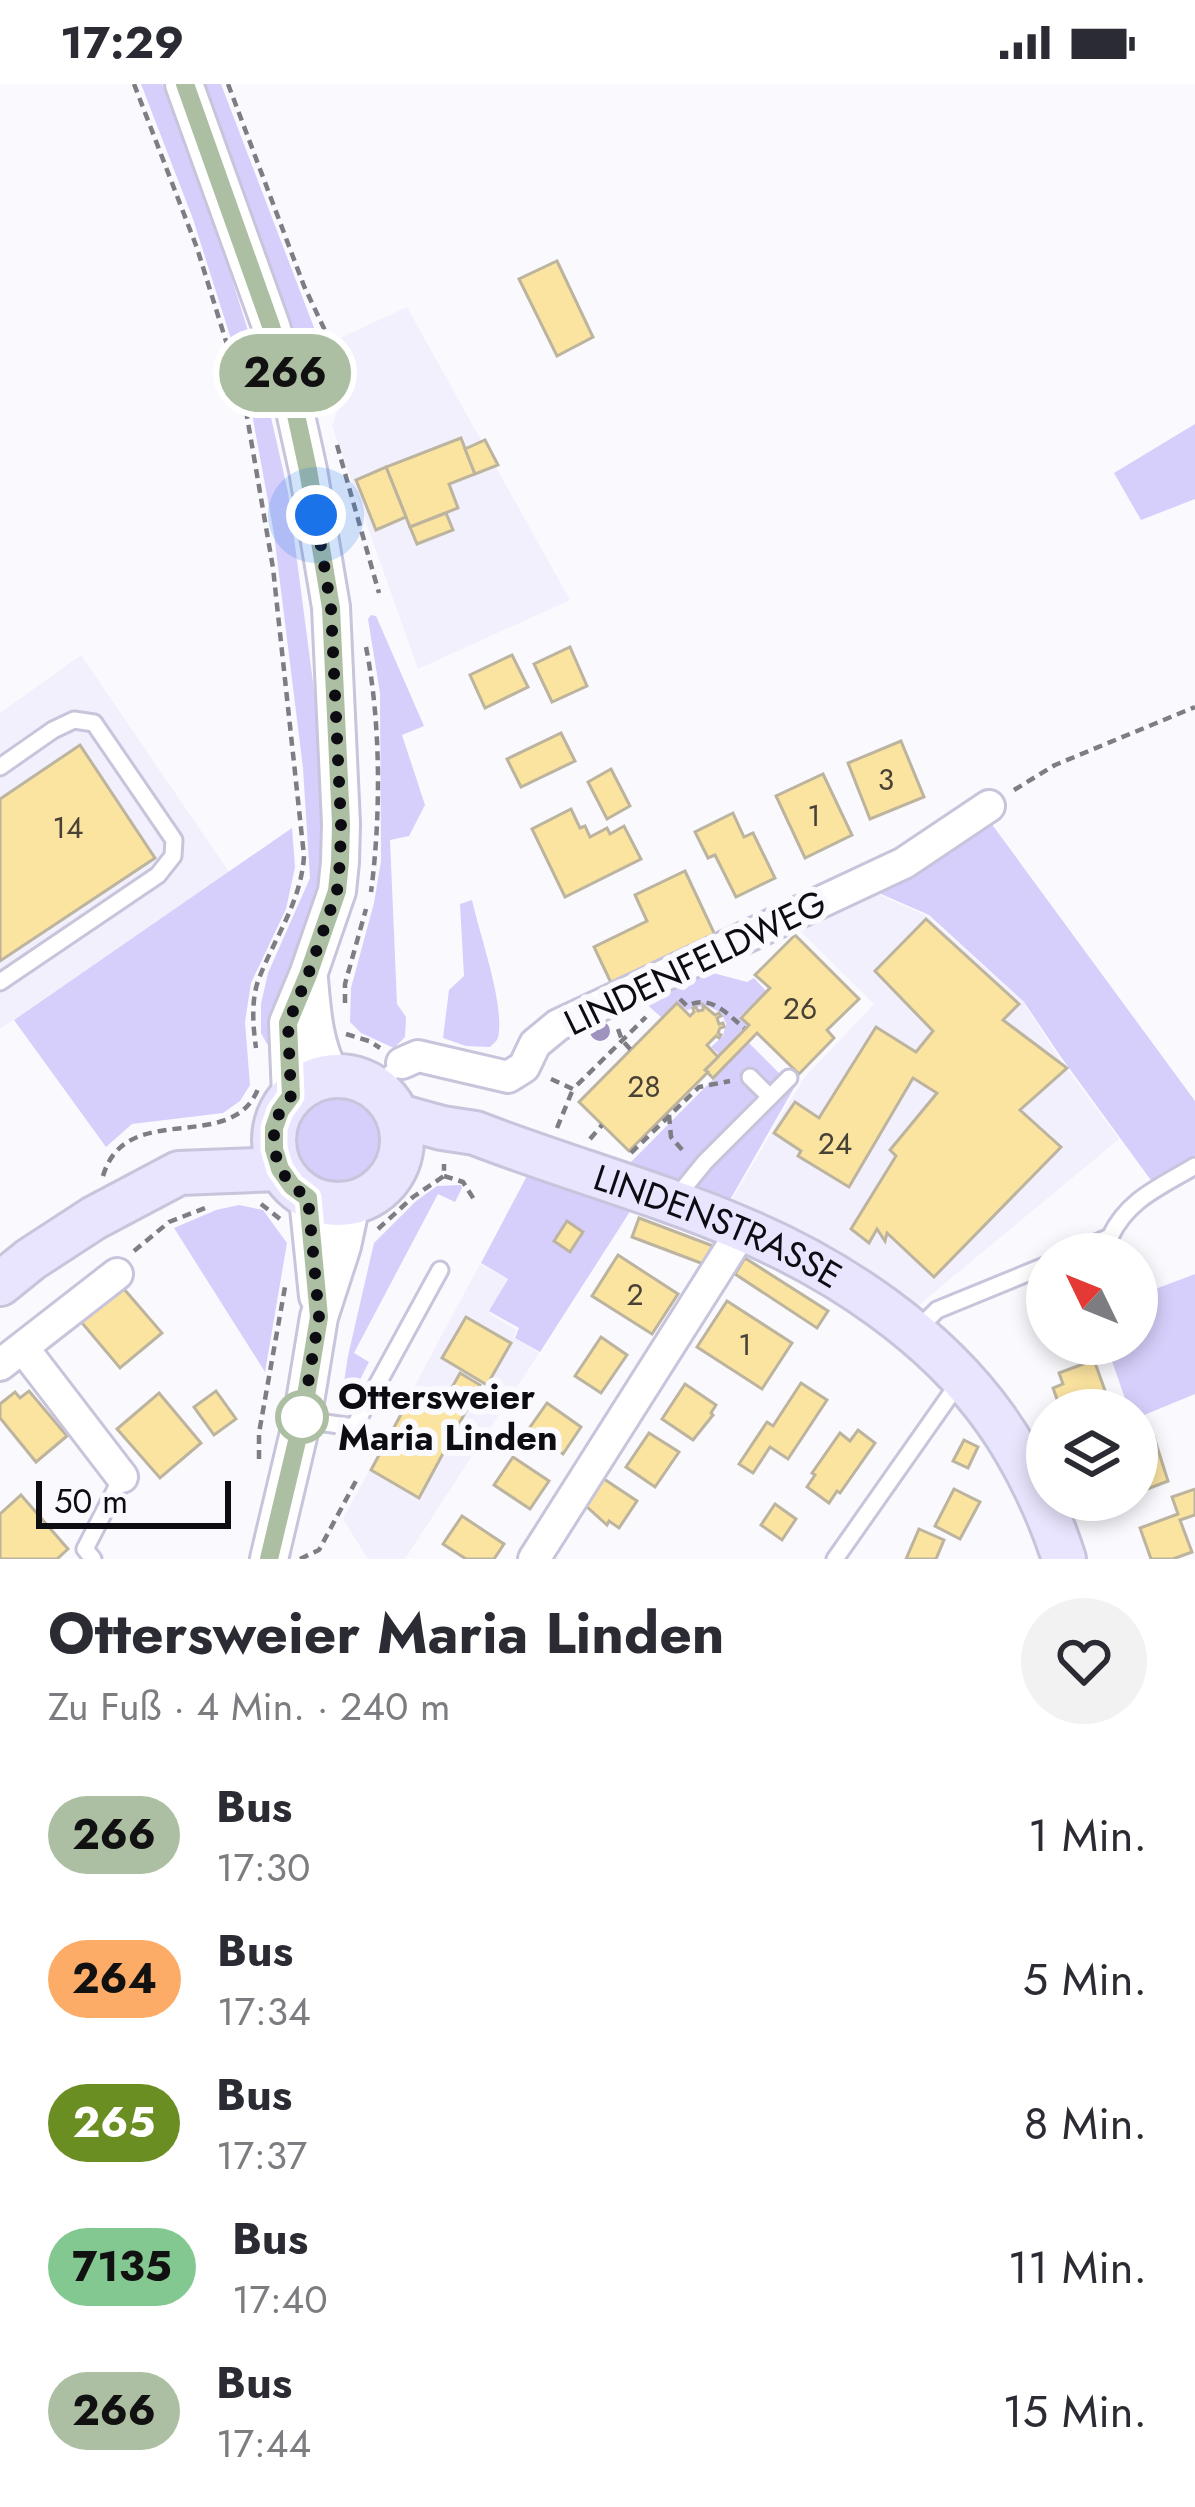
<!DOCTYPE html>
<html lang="de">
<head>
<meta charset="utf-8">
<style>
	:root { --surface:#fff; --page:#f2f2f3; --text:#2b2b33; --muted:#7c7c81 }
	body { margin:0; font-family:Jost,sans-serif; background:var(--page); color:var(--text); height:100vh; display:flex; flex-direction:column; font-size:45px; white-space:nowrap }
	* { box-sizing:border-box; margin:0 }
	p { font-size:39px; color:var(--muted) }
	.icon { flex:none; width:66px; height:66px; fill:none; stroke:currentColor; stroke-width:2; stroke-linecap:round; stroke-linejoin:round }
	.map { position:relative; height:1475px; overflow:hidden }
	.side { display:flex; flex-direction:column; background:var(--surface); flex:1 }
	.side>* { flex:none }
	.badge { padding:0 24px; border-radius:39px; font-size:42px; line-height:78px }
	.needle { width:78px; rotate:313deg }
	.buttons { position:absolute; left:1026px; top:1149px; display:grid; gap:24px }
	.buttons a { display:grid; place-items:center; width:132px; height:132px; border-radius:50%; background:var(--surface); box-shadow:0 6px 18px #0003; font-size:60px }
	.scale { position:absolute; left:36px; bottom:30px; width:195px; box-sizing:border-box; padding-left:12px; border:6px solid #0d0c13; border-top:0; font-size:33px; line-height:42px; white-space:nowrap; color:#0d0c13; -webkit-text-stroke:9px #faf9fe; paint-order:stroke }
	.you { position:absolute; width:60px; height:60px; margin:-30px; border:9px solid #fff; border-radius:50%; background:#1a73e8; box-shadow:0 0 0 18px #1a73e833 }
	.map>.badge { position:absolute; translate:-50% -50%; box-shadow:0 0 0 6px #fff }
	.round { display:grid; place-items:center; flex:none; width:126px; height:126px; border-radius:63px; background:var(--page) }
	.headline { display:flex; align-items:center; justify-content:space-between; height:204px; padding:0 48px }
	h1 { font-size:57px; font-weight:700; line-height:90px }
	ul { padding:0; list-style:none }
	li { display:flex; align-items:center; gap:36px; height:144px; padding:0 48px }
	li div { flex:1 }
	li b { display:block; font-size:45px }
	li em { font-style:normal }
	li .badge { min-width:132px; font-weight:700; text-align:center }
	.status { display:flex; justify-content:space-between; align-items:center; height:84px; padding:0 60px; background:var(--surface); direction:ltr }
	.status svg { height:33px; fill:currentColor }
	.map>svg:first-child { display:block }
	.built { fill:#f2f0fd }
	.green { fill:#d6cffb }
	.building { fill:#fbe3a0; stroke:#bcb49e; stroke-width:3 }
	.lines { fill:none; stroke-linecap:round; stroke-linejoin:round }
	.service-casing { stroke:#c7c4db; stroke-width:21 }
	.minor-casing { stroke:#c7c4db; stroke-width:36 }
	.tertiary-casing { stroke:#c7c4db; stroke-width:42 }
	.secondary-casing { stroke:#c7c4db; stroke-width:48 }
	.path { stroke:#7e7d83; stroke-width:4.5; stroke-dasharray:9 6; stroke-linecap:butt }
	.service { stroke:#fff; stroke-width:15 }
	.minor { stroke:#fff; stroke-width:30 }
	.tertiary { stroke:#fff; stroke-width:36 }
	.secondary { stroke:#eae5fe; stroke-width:42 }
	.tree { fill:#9e92be }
	.line-casing { stroke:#fff; stroke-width:27 }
	.line { stroke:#adbfa2; stroke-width:18 }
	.walk { stroke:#0d0c13; stroke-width:12; stroke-dasharray:0 21.6 }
	.stop-dot { fill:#fff; stroke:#adbfa2; stroke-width:6 }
	.labels { text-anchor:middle; stroke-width:12; stroke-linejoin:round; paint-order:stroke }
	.number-label { font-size:30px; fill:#484236 }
	.street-label { font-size:36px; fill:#0d0c13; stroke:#faf9fe }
	.stop-label { font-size:36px; font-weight:bold; fill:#0d0c13; stroke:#faf9fe; text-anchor:start }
</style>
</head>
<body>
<div class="status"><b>17:29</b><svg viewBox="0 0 49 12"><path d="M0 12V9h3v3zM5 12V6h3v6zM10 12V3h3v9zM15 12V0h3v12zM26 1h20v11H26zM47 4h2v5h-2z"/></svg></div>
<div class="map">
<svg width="1195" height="1475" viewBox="0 0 1195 1475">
	<rect width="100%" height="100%" fill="#faf9fe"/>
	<!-- built -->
	<g class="built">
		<polygon points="407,223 570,516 418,585 332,342 349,292 338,255"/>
		<polygon points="81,571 229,788 0,945 0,629"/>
		<polygon points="871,807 927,832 1024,919 1059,974 1119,1055 914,1225 844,1173 729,1120 804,994 874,920 795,842"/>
		<polygon points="480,1180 507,1195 489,1229 517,1246 513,1253 539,1269 405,1475 368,1475 343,1435"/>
	</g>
	<!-- green -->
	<g class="green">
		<polygon points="141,0 162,0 210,125 260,285 288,408 316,621 324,763 321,806 281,907 275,961 267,960 261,949 261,920 268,889 310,794 303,684 274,450 253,335 243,293 193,135"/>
		<polygon points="198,0 221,0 326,275 323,303 316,301 297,268"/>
		<polygon points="1195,340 1195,415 1141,436 1114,389"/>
		<polygon points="371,531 376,532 424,642 402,651 425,721 409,752 390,756 397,920 406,933 405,953 394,964 361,949 350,938 351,904 374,819 381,777 380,609 368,535"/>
		<polygon points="988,735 1195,1017 1195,1071 1153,1099 1061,973 1024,918 929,831 872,806"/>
		<polygon points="292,744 295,783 286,825 251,899 245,938 250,1001 240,1017 223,1029 132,1040 106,1063 14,936"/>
		<path d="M472,816C480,852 502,912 499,947C498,957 497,956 490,963L466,962L443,954L449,906L464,892L460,820Z"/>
		<polygon points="713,889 747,898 754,894 766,907 739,933 747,941 719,970 711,963 723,952 726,939 721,929 706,921 687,926 676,918 661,933 644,918 688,893"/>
		<polygon points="749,959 794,1004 727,1121 623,1086"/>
		<circle cx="340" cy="1056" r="51"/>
		<polygon points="528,1090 631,1126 540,1268 515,1254 519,1244 489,1227 508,1195 481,1179"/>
		<polygon points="461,1101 462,1104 455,1118 438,1110 354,1269 369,1278 349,1317 341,1318 348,1272 374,1159 416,1117 437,1102"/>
		<polygon points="239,1121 263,1126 287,1159 265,1288 174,1144 216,1126"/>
		<polygon points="1195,1190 1195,1310 1137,1334 1137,1326 1129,1326 1106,1260 1137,1260 1137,1212"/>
	</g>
	<!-- building -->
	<g class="building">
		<polygon points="557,177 593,253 557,272 519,195"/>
		<polygon points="461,354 475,390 449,400 458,424 410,443 386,383"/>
		<polygon points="485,356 498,381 475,390 465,365"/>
		<polygon points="386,383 406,433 376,446 356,396"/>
		<polygon points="446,429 453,446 417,460 410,443"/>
		<polygon points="570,563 587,602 552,618 534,580"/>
		<polygon points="512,571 528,603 485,624 470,591"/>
		<polygon points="561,649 575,677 521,703 507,675"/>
		<polygon points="901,657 924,713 870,735 848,679"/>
		<polygon points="80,661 155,774 0,877 0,715"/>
		<polygon points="611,685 630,722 607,735 588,698"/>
		<polygon points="823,690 852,751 805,774 776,712"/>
		<polygon points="571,725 580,744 585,742 590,753 607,744 610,750 624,742 641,775 565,813 532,745"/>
		<polygon points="733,729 744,753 753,749 775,794 736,813 715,771 708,774 695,748"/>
		<polygon points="685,787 716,853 613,903 594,863 647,837 635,811"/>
		<polygon points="926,835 1019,920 1003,936 1067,984 1020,1026 1061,1063 934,1193 887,1149 885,1157 877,1145 869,1159 851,1145 896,1072 890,1066 937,1009 913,994 849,1103 798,1072 801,1067 774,1049 795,1018 819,1034 876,943 916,968 933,947 875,887"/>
		<polygon points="795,851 859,915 827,946 834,954 799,990 757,949 713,994 705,986 749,941 741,934 770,904 755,891"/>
		<polygon points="677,919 690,932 694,928 693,924 696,923 698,927 703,926 703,921 715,931 719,929 721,932 717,934 719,940 723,939 724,943 720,944 718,949 721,951 719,954 716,952 707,961 718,973 705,986 708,988 629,1067 579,1018"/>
		<polygon points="639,1134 713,1162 706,1181 632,1153"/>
		<polygon points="567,1137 583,1148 570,1168 554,1157"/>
		<polygon points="618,1171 678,1210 652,1250 592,1212"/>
		<polygon points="745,1174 828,1227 817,1244 735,1190"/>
		<polygon points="118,1198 162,1249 120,1284 77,1233"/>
		<polygon points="727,1217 792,1259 762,1305 697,1263"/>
		<polygon points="466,1233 511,1259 487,1301 442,1274"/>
		<polygon points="601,1253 627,1271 601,1309 575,1292"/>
		<polygon points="1094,1276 1112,1326 1061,1326 1053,1304 1063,1300 1059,1289"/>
		<polygon points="460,1289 480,1301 419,1414 371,1386 412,1310 440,1325"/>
		<polygon points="801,1299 827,1316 788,1375 770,1363 753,1389 739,1380 767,1338 773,1342"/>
		<polygon points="685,1300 716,1321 711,1329 713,1331 693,1356 662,1335"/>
		<polygon points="29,1307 67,1352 36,1378 0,1334 0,1320 15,1308 20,1314"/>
		<polygon points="216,1307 236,1335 214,1351 194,1323"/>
		<polygon points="159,1309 201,1359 160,1394 117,1345"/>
		<polygon points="547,1319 581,1343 563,1370 528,1346"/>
		<polygon points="858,1346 875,1359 840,1409 837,1407 829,1419 807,1403 815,1391 812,1389 840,1349 850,1357"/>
		<polygon points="649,1349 679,1368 655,1403 626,1383"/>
		<polygon points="1154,1353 1168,1397 1137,1409 1137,1361"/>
		<polygon points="964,1356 978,1363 968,1384 953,1377"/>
		<polygon points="513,1373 549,1397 530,1425 494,1401"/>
		<polygon points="604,1395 637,1417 619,1444 609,1437 607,1441 586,1422"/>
		<polygon points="954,1405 980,1418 960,1455 935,1442"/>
		<polygon points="1195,1405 1195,1431 1180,1436 1192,1468 1173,1475 1151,1475 1140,1444 1178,1430 1172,1413"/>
		<polygon points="21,1411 68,1465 57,1475 0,1475 0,1430"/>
		<polygon points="775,1420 796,1435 782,1456 761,1441"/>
		<polygon points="462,1432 504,1460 494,1475 466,1475 443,1460"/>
		<polygon points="919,1445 944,1456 936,1475 906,1475"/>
	</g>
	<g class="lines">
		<!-- service casing -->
		<g class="service-casing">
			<g id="service">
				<polyline points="0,683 53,646 74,636 94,639 174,756 173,772 158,791 0,898"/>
				<polyline points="750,993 770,1013"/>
				<polyline points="375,1003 402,979"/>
				<polyline points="674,1116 705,1078 789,994"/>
				<path d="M1071,1170L1110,1153C1128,1115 1160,1103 1195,1082"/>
				<polyline points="916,1247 937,1226 1047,1181"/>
				<polyline points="303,1336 354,1343 440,1186"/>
				<polyline points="93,1475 85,1465 122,1393"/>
				<polyline points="835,1475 960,1297"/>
			</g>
		</g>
		<!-- minor casing -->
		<g class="minor-casing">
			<g id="minor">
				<polyline points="402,979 418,972 508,993 524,983 535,960 558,941 904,779 989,722"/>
				<polyline points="23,1264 122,1393"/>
				<polyline points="0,1281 117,1190"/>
				<polyline points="534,1475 743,1145"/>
			</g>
		</g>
		<!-- tertiary casing -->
		<g class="tertiary-casing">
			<g id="tertiary">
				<polyline points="184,0 271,242 293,318 308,386 331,523 341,740 340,778 337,807 308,891 288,939 291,1012"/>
				<path d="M309,895C312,929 314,961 331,992"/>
				<polyline points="308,1114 318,1212"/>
				<polyline points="269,1475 302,1336 319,1233 342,1162 351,1120"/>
			</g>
		</g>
		<!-- secondary casing -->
		<g class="secondary-casing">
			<g id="secondary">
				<circle cx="338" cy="1056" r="64"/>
				<path id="s1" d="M398,1032L442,1044L475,1049C563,1083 655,1108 742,1145C837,1185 935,1250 996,1336C1025,1377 1049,1428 1064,1475"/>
				<polyline points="0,1200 31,1175 94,1134 179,1089 280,1085"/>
			</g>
		</g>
		<!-- path -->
		<g class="path">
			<path d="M134,0L197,164L244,315L273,484L304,772C301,819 274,854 258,897C251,918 253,942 256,964"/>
			<polyline points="228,0 304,202 329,255 335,295 327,327"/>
			<polyline points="337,361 379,509"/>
			<path d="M366,563C381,638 381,732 371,808"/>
			<polyline points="1014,706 1055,681 1195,623"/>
			<path d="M680,915L687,922C711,910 726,929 744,944"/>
			<polyline points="345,919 345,900 366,825"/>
			<polyline points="618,945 622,956 631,966"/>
			<polyline points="346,950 369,957 380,964"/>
			<polyline points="551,995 573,1005 646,933"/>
			<polyline points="669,1031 671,1053 684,1068"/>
			<polyline points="557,1044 573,1005"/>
			<polyline points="590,1055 602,1041"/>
			<polyline points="631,1069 699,1003 730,997"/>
			<path d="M103,1092C126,1014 231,1072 258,1005"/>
			<polyline points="444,1092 463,1098 475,1117"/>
			<polyline points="261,1120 280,1135"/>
			<polyline points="378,1145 413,1113 444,1092 444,1080"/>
			<polyline points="134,1167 169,1138 205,1124"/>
			<polyline points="259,1375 259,1349 285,1203"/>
			<polyline points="300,1475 319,1466 357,1395"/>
		</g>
		<!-- service -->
		<use href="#service" class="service"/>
		<!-- minor -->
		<use href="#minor" class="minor"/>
		<!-- tertiary -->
		<use href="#tertiary" class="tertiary"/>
		<!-- secondary -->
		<use href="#secondary" class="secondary"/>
	</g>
	<!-- trees -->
	<circle class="tree" cx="600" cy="947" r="10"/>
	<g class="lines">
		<!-- line casing -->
		<g class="line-casing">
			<polyline id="line" points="185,0 271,242 293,317 308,386 331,524 341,740 340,778 337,807 308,891 288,939 291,1012 280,1027 274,1044 274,1065 280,1085 292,1102 308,1114 319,1233 302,1336 269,1475"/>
		</g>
		<!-- line -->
		<use href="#line" class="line"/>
		<!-- walk -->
		<polyline class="walk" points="302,1333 302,1336 319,1233 308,1114 292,1102 280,1085 274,1065 274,1044 280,1027 291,1012 288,939 308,891 337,807 340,778 341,740 331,524 316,431"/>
	</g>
	<!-- markers -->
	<circle class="stop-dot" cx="302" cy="1333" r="24"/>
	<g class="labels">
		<!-- number labels -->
		<g class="number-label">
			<text x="886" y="706">3</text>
			<text x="814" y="742">1</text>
			<text x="68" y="754">14</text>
			<text x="800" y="935">26</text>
			<text x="644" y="1013">28</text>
			<text x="835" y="1070">24</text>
			<text x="635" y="1221">2</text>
			<text x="745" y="1271">1</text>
		</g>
		<!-- street labels -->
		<g class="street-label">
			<text transform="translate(695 878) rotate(-26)" y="13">LINDENFELDWEG</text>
			<text dy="13" stroke="none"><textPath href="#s1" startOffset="339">LINDENSTRASSE</textPath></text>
		</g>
		<!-- stop labels -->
		<g class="stop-label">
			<text x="338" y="1325">Ottersweier<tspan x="338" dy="41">Maria Linden</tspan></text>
		</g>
	</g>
</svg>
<div class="buttons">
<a><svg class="needle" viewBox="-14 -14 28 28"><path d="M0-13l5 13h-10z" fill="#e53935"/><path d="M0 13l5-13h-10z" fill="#7c7c81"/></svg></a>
<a><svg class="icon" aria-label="layers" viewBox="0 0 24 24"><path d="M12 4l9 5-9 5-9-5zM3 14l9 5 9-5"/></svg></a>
</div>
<div class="scale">50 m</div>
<div class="you" style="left:316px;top:431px"></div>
<b class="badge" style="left:285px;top:289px;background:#adbfa2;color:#111">266</b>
</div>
<section class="side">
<div class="headline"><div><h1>Ottersweier Maria Linden</h1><p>Zu Fuß · 4 Min. · 240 m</p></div><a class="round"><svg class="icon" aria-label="heart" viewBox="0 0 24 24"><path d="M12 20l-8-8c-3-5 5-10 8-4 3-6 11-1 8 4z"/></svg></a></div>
<ul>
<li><span class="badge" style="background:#adbfa2;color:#111">266</span><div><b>Bus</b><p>17:30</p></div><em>1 Min.</em></li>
<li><span class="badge" style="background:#fcac66;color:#111">264</span><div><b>Bus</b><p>17:34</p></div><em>5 Min.</em></li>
<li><span class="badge" style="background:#6b8e23;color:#fff">265</span><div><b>Bus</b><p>17:37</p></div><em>8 Min.</em></li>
<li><span class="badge" style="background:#84c891;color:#111">7135</span><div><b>Bus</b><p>17:40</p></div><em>11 Min.</em></li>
<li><span class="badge" style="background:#adbfa2;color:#111">266</span><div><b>Bus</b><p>17:44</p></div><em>15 Min.</em></li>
</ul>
</section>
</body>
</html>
